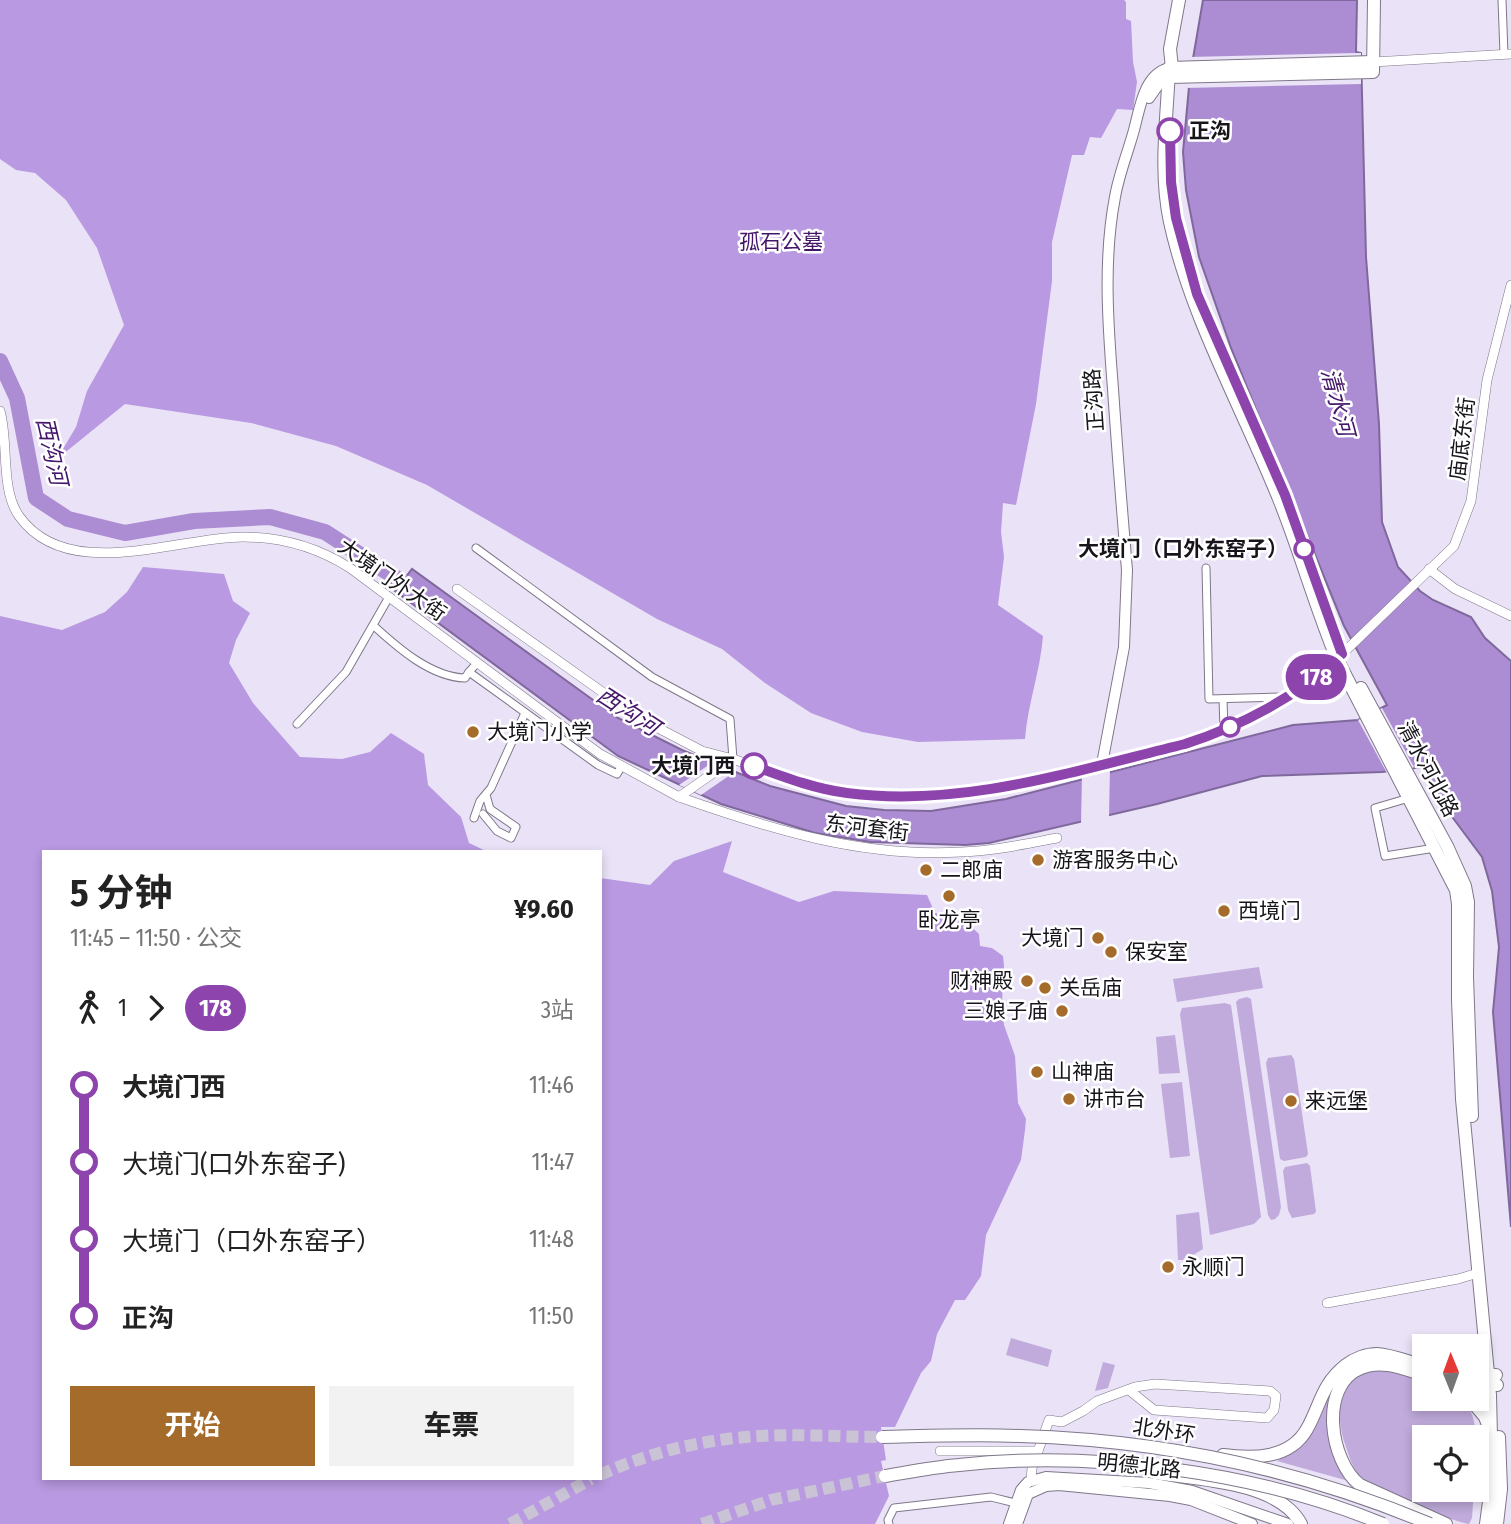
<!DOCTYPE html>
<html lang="zh">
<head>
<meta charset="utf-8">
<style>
	:root { --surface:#fff; --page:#f2f2f2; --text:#222; --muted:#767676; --accent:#a56b2a }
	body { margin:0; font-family:"Fira Sans Condensed","Noto Sans SC",sans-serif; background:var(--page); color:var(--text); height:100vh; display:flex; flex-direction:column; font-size:26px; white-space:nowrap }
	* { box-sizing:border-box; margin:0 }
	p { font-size:23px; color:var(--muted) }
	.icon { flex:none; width:38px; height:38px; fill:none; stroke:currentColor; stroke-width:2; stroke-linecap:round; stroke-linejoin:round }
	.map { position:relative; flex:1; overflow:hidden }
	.panel { position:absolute; left:42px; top:850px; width:560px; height:630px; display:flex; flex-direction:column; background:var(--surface); border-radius:0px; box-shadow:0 4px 10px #0003 }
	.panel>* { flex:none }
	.badge { padding:0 14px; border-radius:23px; font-size:24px; line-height:46px }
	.needle { width:46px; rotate:359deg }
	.fabs { position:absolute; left:1412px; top:1334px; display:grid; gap:14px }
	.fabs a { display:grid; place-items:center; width:77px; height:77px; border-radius:0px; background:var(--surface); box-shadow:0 4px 10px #0003; font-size:35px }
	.map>.badge { position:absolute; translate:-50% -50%; box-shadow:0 0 0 4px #fff }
	.legs { display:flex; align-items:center; gap:10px; height:77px; padding:0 28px; font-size:23px }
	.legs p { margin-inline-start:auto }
	.summary { display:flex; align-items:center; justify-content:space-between; height:119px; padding:0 28px }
	h1 { font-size:38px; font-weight:700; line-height:52px }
	.action { display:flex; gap:14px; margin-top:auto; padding:14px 28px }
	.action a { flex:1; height:80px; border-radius:0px; background:var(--accent); color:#fff; font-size:28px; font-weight:700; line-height:80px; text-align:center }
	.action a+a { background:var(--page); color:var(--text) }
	ul { padding:0 28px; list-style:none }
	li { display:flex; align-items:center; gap:24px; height:77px; font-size:26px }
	li i { display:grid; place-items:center; width:10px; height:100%; margin:0 9px; background:currentColor }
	li i::after { content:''; width:18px; height:18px; margin:-9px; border:5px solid; border-radius:50%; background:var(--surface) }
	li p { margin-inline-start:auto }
	li:first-child i { background:linear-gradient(#0000 50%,currentColor 0) }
	li:last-child i { background:linear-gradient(currentColor 50%,#0000 0) }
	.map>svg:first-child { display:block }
	.green { fill:#c0abdc }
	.forest { fill:#b999e1 }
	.water { fill:#ac8cd3; stroke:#7f689c; stroke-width:2 }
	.pier { fill:#eae2f6 }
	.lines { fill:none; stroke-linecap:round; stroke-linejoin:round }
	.river { stroke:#ac8cd3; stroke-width:16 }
	.trunk-tunnel { stroke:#cac3d5; stroke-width:12; stroke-dasharray:12 6; stroke-linecap:butt }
	.minor-casing { stroke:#7f7789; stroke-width:9 }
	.tertiary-casing { stroke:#7f7789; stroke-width:10 }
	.secondary-casing { stroke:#7f7789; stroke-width:12 }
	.primary-casing { stroke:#7f7789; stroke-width:14 }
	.trunk-casing { stroke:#7f7789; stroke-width:14 }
	.minor { stroke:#fff; stroke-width:7 }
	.tertiary { stroke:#fff; stroke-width:9 }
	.secondary { stroke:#fff; stroke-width:10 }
	.primary { stroke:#fff; stroke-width:12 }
	.trunk { stroke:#fff; stroke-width:12 }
	.trunk-bridge-casing { stroke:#7f7789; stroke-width:14; stroke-linecap:butt }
	.trunk-bridge { stroke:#fff; stroke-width:12 }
	.line-1-casing { stroke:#fff; stroke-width:16 }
	.line-1 { stroke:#8e44ad; stroke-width:10 }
	.stop-1-dot { fill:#fff; stroke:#8e44ad; stroke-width:3.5 }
	.poi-dot { fill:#a56b2a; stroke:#fff; stroke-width:2.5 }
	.labels { text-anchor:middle; stroke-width:5; stroke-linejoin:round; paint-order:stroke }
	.stop-label { font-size:21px; font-weight:bold; fill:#17141b; stroke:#fff; text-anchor:end }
	.park-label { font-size:21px; fill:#431569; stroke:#fff }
	.street-label { font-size:21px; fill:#17141b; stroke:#fff }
	.poi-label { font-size:21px; fill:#17141b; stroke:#fff; text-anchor:start }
	.water-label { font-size:23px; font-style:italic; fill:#45176b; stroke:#fff }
</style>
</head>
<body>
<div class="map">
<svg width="1511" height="1524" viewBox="0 0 1511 1524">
	<rect width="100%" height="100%" fill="#eae2f6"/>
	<!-- green -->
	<g class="green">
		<polygon points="1259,967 1263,988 1177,1002 1173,979"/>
		<polygon points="1247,997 1251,999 1281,1207 1279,1215 1275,1219 1271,1220 1268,1215 1236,1002 1239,999"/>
		<polygon points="1225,1003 1231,1005 1261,1217 1254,1224 1210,1235 1180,1014 1182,1008"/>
		<polygon points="1175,1035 1180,1073 1159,1074 1156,1037"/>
		<polygon points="1291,1055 1294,1059 1308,1154 1306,1157 1284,1161 1280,1159 1266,1063 1268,1058"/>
		<polygon points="1182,1082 1190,1156 1170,1158 1161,1084"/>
		<polygon points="1307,1163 1310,1166 1316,1212 1314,1214 1292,1218 1288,1210 1283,1171 1285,1167"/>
		<polygon points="1199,1212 1203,1249 1185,1260 1178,1260 1176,1215"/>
		<polygon points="1011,1338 1052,1350 1048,1367 1006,1355"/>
		<polygon points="1103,1362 1115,1365 1108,1388 1095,1391"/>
		<path d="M1378,1370L1396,1372L1424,1380V1398H1462C1472,1410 1476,1422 1475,1437H1424V1489H1474L1472,1518L1469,1524C1451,1521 1374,1490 1361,1477C1352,1468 1349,1456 1345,1444C1335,1410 1336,1375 1378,1370Z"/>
		<path d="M1329,1392C1324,1425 1329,1451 1345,1480L1277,1461L1304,1445Z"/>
	</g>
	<!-- forest -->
	<g class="forest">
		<path d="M0,0H1124L1126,2V19L1131,21L1133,62L1137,82L1133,110L1117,109L1101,138L1090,137L1084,155H1072L1052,242V281L1036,404L1016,505L1003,503L1001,532L1004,557L998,605L1043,636C1040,673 1028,702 1025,739L918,742L862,732L811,713L765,683L722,649L657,619L427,485L336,446L251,423L125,404L57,459L76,427L87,391L124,325L97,248L66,200L35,173L16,170L0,159Z"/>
		<polygon points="143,567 224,574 233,601 250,613 236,640 229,663 253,703 300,757 342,759 370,752 391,733 424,754 428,785 461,817 469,843 488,852 44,852 44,1479 600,1479 600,878 650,885 674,861 732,841 723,872 799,902 834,891 927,895 935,913 958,914 979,934 980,946 992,948 1003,956 1004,966 1002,1001 1004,1025 1015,1056 1018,1103 1026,1119 1025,1130 1021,1160 986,1235 981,1276 965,1300 955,1300 937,1334 931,1361 921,1373 895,1427 881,1427 886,1460 881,1461 889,1496 875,1524 0,1524 0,616 62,630 105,612 127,592"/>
	</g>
	<!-- water -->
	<polygon class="water" points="1203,0 1357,0 1356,52 1361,53 1366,257 1379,424 1382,522 1398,567 1420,591 1433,600 1471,617 1485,638 1511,661 1511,1227 1493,1012 1499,947 1492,891 1482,857 1450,814 1424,767 1382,772 1262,776 1157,804 989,843 965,845 870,842 815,833 721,804 618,756 395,591 412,569 618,718 682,750 770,786 846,806 884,810 931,811 1006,799 1293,725 1358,720 1387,705 1344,626 1231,348 1199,257 1186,190 1183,152 1190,76"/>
	<!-- pier -->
	<g class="pier">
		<polygon points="1356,53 1361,53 1361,84 1185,88 1189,57"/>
		<polygon points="1382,708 1414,767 1403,773 1388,775 1358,720"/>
		<polygon points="713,762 736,771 701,795 679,785"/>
		<polygon points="1110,768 1109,817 1081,824 1082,774"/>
	</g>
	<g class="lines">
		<!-- river -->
		<polyline class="river" points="0,361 17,398 36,498 68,519 125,533 194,521 270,517 325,532 418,592"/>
		<!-- trunk-tunnel -->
		<g class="trunk-tunnel">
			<path d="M600,1475C645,1454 697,1441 746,1437C791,1433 837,1437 882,1437"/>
			<polyline points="510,1524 591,1479"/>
			<polyline points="702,1524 771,1500 885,1476"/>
		</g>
		<!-- minor casing -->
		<g class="minor-casing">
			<g id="minor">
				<polyline points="1502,0 1504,54"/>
				<polyline points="476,548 652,677 730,719 733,759"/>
				<polyline points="1206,568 1209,699 1284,697"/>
				<path d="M374,626C398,648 431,677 465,678L469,672"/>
				<polyline points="477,663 469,672 598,765 617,774 621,767"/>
				<polyline points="1223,699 1224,730"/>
				<polyline points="297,724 346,672 389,597"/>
				<polyline points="1409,798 1375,808 1385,856 1435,848"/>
				<polyline points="483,814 497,831 511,838 516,827 490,809 486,795"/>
				<polyline points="474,818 480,801 491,788 525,713"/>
				<polyline points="889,1524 888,1520 894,1508 991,1497 1019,1504"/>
			</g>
		</g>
		<!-- tertiary casing -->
		<g class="tertiary-casing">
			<g id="tertiary">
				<polyline points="1373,62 1511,54"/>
				<path d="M0,411C9,442 0,489 19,516C67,584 177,537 243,537C283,537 317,547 350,568L600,754L679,797L733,759L795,781L845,793L894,797L943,796L1037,779L1185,744L1230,727L1297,690L1314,679L1337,659L1454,546L1471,501L1487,380L1511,285"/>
				<polyline points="1429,569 1455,589 1511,616"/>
				<polyline points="457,589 639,718 702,751 733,759"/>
				<path d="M679,797C770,829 863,858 961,852C993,851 1025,844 1057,838"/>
				<polyline points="1327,1303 1458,1279 1478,1273"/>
				<polyline points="940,1451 1038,1451"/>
				<polyline points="1031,1480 1032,1468 1049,1420 1062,1422 1083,1411 1097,1401 1135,1387 1155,1384 1270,1391 1276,1396 1274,1410 1267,1418 1154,1410 1129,1390"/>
			</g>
		</g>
		<!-- secondary casing -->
		<g class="secondary-casing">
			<g id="secondary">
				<polyline points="1149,98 1161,81 1169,77"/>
				<path d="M1102,764L1124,647L1127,570C1122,510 1117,449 1113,389C1108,326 1103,259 1115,197C1119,174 1128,152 1134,130C1140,108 1144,74 1169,68"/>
				<polyline points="1009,1524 1021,1490 1028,1482 1046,1477 1149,1483 1192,1491 1288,1524"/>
				<polyline points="1017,1524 1028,1494 1046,1486 1059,1485 1170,1496 1191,1500 1252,1524"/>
			</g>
		</g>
		<!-- primary casing -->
		<g class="primary-casing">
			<g id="primary">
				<path d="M1373,62L1169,68C1167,119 1159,171 1170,222C1191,318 1242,407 1279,499C1300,551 1315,606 1337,659L1456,890L1458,904V1000L1462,1099L1490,1395L1492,1479L1486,1524"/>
				<polyline points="1172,68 1170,49 1179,0"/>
				<polyline points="1169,77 1373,72 1374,0"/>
				<polyline points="1361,688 1447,846 1465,886 1468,902 1467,977 1472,1116"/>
				<polyline points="1497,1524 1501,1489 1499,1437"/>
			</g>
		</g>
		<!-- trunk casing -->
		<g class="trunk-casing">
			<g id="trunk">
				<polyline points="1477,1374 1496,1375"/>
				<path d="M1424,1375C1404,1369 1382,1359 1361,1368C1318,1385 1330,1462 1360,1485L1446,1524"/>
				<polyline points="1477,1383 1497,1385"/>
				<polyline points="1469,1398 1485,1417 1491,1433"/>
				<path d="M1223,1455C1253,1459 1290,1459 1307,1429C1321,1404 1321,1385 1346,1365C1354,1359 1366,1354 1377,1354C1392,1355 1409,1362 1424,1366"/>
				<path d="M1155,1473C1198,1479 1279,1482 1301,1524"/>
			</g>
		</g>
		<!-- minor -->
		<use href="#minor" class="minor"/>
		<!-- tertiary -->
		<use href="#tertiary" class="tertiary"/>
		<!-- secondary -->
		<use href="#secondary" class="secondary"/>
		<!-- primary -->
		<use href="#primary" class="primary"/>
		<!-- trunk -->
		<use href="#trunk" class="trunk"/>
		<!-- trunk-bridge casing -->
		<g class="trunk-bridge-casing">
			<g id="trunk-bridge">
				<path d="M882,1437C928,1436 974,1434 1020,1436C1162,1440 1299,1469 1430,1524"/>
				<path d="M885,1476C909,1472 934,1467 959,1465C1093,1450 1258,1472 1383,1524"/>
			</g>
		</g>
		<!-- trunk-bridge -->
		<use href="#trunk-bridge" class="trunk-bridge"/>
	</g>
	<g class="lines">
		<!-- line-1 casing -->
		<g class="line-1-casing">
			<path id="line-1" d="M754,766C784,777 815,789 847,793C962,808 1074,771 1185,744C1241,726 1299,696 1342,654L1285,495L1197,294L1176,218L1171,182L1170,131"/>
		</g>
		<!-- line-1 -->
		<use href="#line-1" class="line-1"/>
	</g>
	<!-- markers -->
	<g class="stop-1-dot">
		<circle cx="1170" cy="131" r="12"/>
		<circle cx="1304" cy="549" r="9"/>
		<circle cx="1230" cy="727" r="9"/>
		<circle cx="754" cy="766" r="12"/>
	</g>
	<g class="poi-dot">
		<circle cx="473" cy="732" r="7"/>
		<circle cx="1038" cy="860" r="7"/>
		<circle cx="926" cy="870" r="7"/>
		<circle cx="949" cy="896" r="7"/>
		<circle cx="1224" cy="911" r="7"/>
		<circle cx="1098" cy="938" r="7"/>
		<circle cx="1111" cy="952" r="7"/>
		<circle cx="1027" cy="981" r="7"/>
		<circle cx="1045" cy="988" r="7"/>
		<circle cx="1062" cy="1011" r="7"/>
		<circle cx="1037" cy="1072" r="7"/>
		<circle cx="1069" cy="1099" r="7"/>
		<circle cx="1291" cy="1101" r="7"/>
		<circle cx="1168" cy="1267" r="7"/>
	</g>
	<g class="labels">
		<!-- stop labels -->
		<g class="stop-label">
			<text x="1189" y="138" text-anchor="start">正沟</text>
			<text x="1288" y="556">大境门（口外东窑子）</text>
			<text x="735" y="773">大境门西</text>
		</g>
		<!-- park labels -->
		<g class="park-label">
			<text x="781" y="249">孤石公墓</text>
		</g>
		<!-- street labels -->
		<g class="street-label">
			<text transform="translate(1094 400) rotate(-94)" y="7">正沟路</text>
			<text transform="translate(1462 439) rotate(-83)" y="7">庙底东街</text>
			<text transform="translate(392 580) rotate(35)" y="7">大境门外大街</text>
			<text transform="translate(1428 769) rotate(62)" y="7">清水河北路</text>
			<text transform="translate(867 828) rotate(7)" y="7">东河套街</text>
			<text transform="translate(1164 1431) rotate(9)" y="7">北外环</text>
			<text transform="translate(1139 1466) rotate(6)" y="7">明德北路</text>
		</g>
		<!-- poi labels -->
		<g class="poi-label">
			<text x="487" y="739">大境门小学</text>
			<text x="1052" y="867">游客服务中心</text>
			<text x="940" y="877">二郎庙</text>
			<text x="1238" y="918">西境门</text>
			<text x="949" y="927" text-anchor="middle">卧龙亭</text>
			<text x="1084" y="945" text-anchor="end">大境门</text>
			<text x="1125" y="959">保安室</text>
			<text x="1013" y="988" text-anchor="end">财神殿</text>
			<text x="1059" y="995">关岳庙</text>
			<text x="1048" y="1018" text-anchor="end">三娘子庙</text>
			<text x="1051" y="1079">山神庙</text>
			<text x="1083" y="1106">讲市台</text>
			<text x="1305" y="1108">来远堡</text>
			<text x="1182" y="1274">永顺门</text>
		</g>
		<!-- water labels -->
		<g class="water-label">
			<text transform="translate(1338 402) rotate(75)" y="8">清水河</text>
			<text transform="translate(52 451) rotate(77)" y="8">西沟河</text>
			<text transform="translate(628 711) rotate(33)" y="8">西沟河</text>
		</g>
	</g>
</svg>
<div class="fabs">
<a><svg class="needle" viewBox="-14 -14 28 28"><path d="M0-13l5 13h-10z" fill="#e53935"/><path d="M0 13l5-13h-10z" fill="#767676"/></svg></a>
<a><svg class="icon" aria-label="locate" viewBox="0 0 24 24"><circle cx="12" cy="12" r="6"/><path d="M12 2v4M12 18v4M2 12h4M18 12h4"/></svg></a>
</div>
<b class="badge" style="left:1316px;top:677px;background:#8e44ad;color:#fff">178</b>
<section class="panel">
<div class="summary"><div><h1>5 分钟</h1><p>11:45 – 11:50 · 公交</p></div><b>¥9.60</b></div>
<div class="legs"><svg class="icon" aria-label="walk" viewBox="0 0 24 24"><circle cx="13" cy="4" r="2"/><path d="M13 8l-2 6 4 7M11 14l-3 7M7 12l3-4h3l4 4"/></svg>1<svg class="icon" aria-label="forward" viewBox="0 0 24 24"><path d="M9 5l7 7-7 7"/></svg><b class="badge" style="background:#8e44ad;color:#fff">178</b><p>3站</p></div>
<ul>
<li><i style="color:#8e44ad"></i><b>大境门西</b><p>11:46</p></li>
<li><i style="color:#8e44ad"></i><span>大境门(口外东窑子)</span><p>11:47</p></li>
<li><i style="color:#8e44ad"></i><span>大境门（口外东窑子）</span><p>11:48</p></li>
<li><i style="color:#8e44ad"></i><b>正沟</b><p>11:50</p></li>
</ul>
<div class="action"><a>开始</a><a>车票</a></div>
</section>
</div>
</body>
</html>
